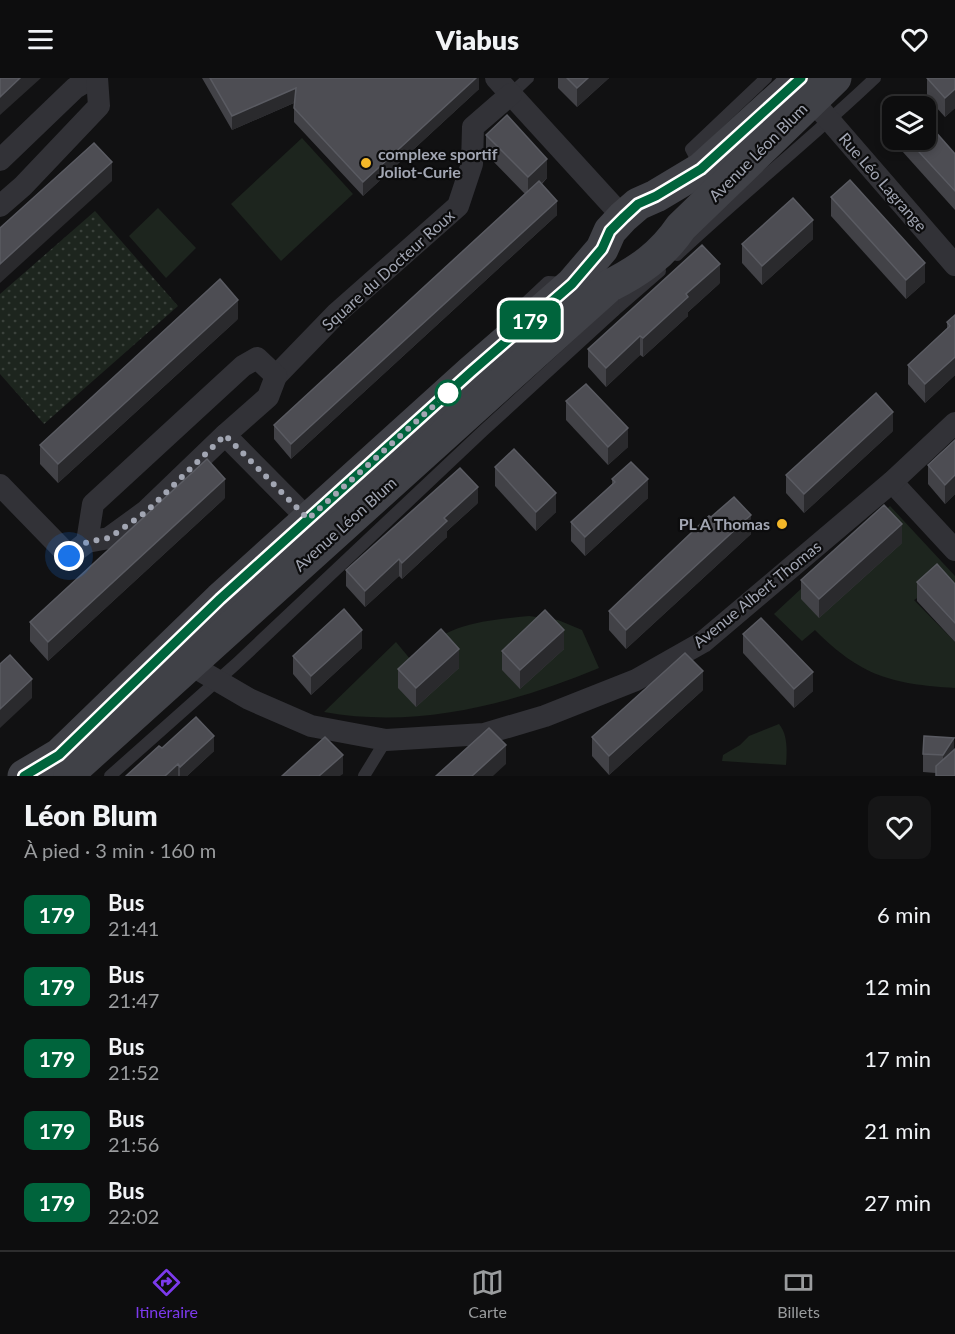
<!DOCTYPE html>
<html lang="fr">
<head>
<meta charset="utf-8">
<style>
	:root { --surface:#0d0d0e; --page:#161617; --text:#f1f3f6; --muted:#9a9c9e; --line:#2d2d2e; --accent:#7c3aed }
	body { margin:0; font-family:Lato,sans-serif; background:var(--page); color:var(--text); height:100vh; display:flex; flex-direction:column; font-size:22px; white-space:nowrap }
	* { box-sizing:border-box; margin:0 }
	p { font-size:20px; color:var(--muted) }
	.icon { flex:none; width:33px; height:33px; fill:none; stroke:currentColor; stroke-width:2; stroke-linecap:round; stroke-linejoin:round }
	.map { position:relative; height:698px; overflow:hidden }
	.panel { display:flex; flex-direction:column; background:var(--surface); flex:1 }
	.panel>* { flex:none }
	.badge { padding:0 12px; border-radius:9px; font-size:21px; line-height:39px }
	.buttons { position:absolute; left:882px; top:18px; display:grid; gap:12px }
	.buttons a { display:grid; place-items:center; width:54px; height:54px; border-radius:12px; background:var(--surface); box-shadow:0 3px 9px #0003,0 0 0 2px var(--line); font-size:30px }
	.you { position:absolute; width:30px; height:30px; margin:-15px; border:4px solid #fff; border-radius:50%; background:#1a73e8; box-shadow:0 0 0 9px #1a73e833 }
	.map>.badge { position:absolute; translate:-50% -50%; box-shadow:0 0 0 3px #fff }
	.round { display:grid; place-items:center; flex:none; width:63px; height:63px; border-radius:12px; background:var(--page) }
	.headline { display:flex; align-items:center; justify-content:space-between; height:102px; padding:0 24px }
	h1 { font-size:28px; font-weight:800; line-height:45px }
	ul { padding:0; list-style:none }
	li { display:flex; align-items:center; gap:18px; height:72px; padding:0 24px }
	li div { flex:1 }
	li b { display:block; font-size:22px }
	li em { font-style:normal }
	li .badge { min-width:66px; font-weight:700; text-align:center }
	header { display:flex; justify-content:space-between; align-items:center; height:78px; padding:0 24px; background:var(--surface); font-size:27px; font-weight:800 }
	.dock { display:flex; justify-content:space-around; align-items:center; height:84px; border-top:2px solid var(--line); background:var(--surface); font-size:16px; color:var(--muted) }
	.dock a { display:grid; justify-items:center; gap:3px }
	.dock .current { color:var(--accent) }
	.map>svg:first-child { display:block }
	.green { fill:#1d251e }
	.garden { fill:url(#garden-dots) }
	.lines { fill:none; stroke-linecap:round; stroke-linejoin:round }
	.service { stroke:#323237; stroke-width:12 }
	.minor { stroke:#323237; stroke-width:22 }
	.secondary { stroke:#404147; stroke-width:33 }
	.wall { fill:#424247 }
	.shaded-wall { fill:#2a2a2d }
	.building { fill:#4d4d53; stroke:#5a5b62; stroke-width:1.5 }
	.line-casing { stroke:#fff; stroke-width:14 }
	.line { stroke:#00643c; stroke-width:9 }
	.walk { stroke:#a2a6b3; stroke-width:6; stroke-dasharray:0 10.8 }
	.poi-dot { fill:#f3b729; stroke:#0c0c0d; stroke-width:2 }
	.stop-dot { fill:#fff; stroke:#00643c; stroke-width:3 }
	.labels { text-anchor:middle; stroke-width:4.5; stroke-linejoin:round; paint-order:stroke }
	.street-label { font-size:16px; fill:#a2a6b3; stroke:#0c0c0d }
	.poi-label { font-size:16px; font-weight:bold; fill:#a2a6b3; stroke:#0c0c0d; text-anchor:start }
</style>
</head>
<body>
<header><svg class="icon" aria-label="menu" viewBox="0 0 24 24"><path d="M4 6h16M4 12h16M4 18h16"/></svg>Viabus<svg class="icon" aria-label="heart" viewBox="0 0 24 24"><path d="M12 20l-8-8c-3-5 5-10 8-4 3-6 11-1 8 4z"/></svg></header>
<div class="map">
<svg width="955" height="698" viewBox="0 0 955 698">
	<defs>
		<pattern id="garden-dots" width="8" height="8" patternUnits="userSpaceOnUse" patternTransform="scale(1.5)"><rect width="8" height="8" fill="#1d251e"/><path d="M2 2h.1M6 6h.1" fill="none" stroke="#3b423c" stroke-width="1.8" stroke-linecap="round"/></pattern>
	</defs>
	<rect width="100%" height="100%" fill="#111112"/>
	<!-- green -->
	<g class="green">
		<polygon points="302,60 353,116 281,183 231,126"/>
		<polygon points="158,130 196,170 166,200 129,158"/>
		<path d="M890,428L955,498V524L919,519L914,522L955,564V610C891,606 861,598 815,552L802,563L774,536Z"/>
		<path d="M529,538L558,542L582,552L599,590C512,626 418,651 324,634L396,564L411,582C446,545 481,543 529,538Z"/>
		<path d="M779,646C788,657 787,673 786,687L722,683L723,677L740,667L749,658Z"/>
	</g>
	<!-- garden -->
	<polygon class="garden" points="95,133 178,228 44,346 0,296 0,216"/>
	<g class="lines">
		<!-- service -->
		<g class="service">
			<polyline points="511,16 528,0"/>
			<polyline points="701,90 691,71 766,0"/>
			<path d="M677,177C742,116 811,61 875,0"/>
			<polyline points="614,233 660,193"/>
			<polyline points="516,234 548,204 565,205"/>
			<polyline points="110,698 236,586 483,353 614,233 610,212"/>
			<polyline points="364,698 386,662"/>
		</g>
		<!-- minor -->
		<g class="minor">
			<polyline points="496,0 623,139"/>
			<polyline points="811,21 955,187"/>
			<polyline points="0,82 75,10 92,0"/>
			<polyline points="0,128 23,108 99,28 97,0"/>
			<polyline points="276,298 337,235 458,128 472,86 473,49 511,16"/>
			<polyline points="225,357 308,441"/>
			<polyline points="892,404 955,472"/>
			<polyline points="0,407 69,478 87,464 109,460 146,433 225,357 268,319 276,298 257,280 243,288 93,426 87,464"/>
			<polyline points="189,586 249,621 311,648 386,662 484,656 545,638 636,602 703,564 892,404 955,345"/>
		</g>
		<!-- secondary -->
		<g class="secondary">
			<polyline points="24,698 59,677 220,521 471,294 572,206 602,171 610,153 623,139 638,126 656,118 701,91 801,0"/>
			<path d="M70,698L77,688L609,208C639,193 662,177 681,149L835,0"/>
		</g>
	</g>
	<!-- wall -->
	<g class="wall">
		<polygon points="202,0 479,0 479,11 363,118 294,44 294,25 232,52"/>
		<polygon points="558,0 609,0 577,29 558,10"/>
		<polygon points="927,0 955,0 955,30 945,39 927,19"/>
		<polygon points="486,57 547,100 542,106 557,137 291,381 274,361 274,347 525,116 486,76"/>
		<polygon points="902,62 926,62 955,76 955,132 902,73"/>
		<polygon points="831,119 925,204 906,221 831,138"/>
		<polygon points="813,161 762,207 742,185 742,166"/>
		<polygon points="720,205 688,234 688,238 643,279 640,277 606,309 588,289 588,271"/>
		<polygon points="955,237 955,297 925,325 908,306 908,287 947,252 947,244"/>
		<polygon points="238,241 58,405 40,386 40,367"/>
		<polygon points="566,323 628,369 608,387 566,342"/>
		<polygon points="893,353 804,435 786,415 786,397"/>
		<polygon points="955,362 955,416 945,426 928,406 928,387"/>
		<polygon points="495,389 556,434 536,453 495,408"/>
		<polygon points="612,401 648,420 585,478 571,463 571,444 612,406"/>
		<polygon points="225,420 48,583 30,563 30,544"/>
		<polygon points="478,425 447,453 447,459 402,501 399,498 365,529 346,508 346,492"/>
		<polygon points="711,439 751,456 626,571 609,552 609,533"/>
		<polygon points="902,465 819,540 801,521 801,502"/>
		<polygon points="917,504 955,506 955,564 917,523"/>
		<polygon points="743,556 813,613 794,630 743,575"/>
		<polygon points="362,570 311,617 293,596 293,578"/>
		<polygon points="564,571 520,611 502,592 502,573"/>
		<polygon points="459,590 416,629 398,610 398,591"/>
		<polygon points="703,612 609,697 592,678 592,659"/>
		<polygon points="162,670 214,673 187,698 126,698"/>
		<polygon points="954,672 936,695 923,694 923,676"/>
	</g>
	<!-- shaded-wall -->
	<g class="shaded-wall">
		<polygon points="20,0 41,0 0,37 0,19"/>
		<polygon points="476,0 479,0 479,11 363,118 363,104"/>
		<polygon points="588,0 609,0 577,29 577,10"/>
		<polygon points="296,10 296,24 232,52 232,38"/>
		<polygon points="955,11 955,30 945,39 945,20"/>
		<polygon points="547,81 547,100 528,118 528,99"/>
		<polygon points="112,84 112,103 0,205 0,186"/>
		<polygon points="557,123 557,137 291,381 291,366"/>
		<polygon points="813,142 813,161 762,207 762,188"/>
		<polygon points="925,185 925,204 906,221 906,202"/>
		<polygon points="720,186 720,205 688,234 688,238 643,279 643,260 686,216"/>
		<polygon points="238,222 238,241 58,405 58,386"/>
		<polygon points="640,258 640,277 606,309 606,290"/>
		<polygon points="955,279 955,297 925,325 925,306"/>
		<polygon points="893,334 893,353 804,435 804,416"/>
		<polygon points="628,350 628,369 608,387 608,369"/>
		<polygon points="955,397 955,416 945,426 945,407"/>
		<polygon points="225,401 225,420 48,583 48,564"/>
		<polygon points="648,401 648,420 585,478 585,459"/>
		<polygon points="478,409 478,425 447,453 447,459 402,501 402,485 444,440"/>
		<polygon points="556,415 556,434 536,453 536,434"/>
		<polygon points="751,437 751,456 626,571 626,552"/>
		<polygon points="902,446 902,465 819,540 819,521"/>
		<polygon points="399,481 399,498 365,529 365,513"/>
		<polygon points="362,552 362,570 311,617 311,598"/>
		<polygon points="564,552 564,571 520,611 520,592"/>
		<polygon points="459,571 459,590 416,629 416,610"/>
		<polygon points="703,593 703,612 609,697 609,678"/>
		<polygon points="813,594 813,613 794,630 794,611"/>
		<polygon points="32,601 32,620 0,650 0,631"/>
		<polygon points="214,658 214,673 187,698 180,698 180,689"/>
		<polygon points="954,660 954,679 943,696 943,677"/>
		<polygon points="506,667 506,686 493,698 472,698"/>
		<polygon points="343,677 343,696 340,698 319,698"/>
		<polygon points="178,686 178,698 165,698"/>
	</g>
	<!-- building -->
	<g class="building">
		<polygon points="0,0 20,0 0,19"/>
		<polygon points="210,0 476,0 363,104 294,30 296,10 232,38"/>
		<polygon points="567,0 588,0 577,10"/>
		<polygon points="927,0 955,0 955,11 945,20"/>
		<polygon points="507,37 547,81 528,99 486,57"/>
		<polygon points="926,43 955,76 955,113 908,62 926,62"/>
		<polygon points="94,65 112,84 0,186 0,150"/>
		<polygon points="850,102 925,185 906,202 831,119"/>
		<polygon points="539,103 557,123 291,366 274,347"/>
		<polygon points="793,120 813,142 762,188 742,166"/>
		<polygon points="702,167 720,186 686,216 688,219 643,260 640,258 606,290 588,271"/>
		<polygon points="220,201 238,222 58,386 40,367"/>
		<polygon points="955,237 955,279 925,306 908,287 950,248 947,244"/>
		<polygon points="586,306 628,350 608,369 566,323"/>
		<polygon points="876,315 893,334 804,416 786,397"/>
		<polygon points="955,362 955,397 945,407 928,387"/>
		<polygon points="514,371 556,415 536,434 495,389"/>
		<polygon points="207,381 225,401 48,564 30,544"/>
		<polygon points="631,384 648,401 585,459 571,444 615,404 612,401"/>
		<polygon points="460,390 478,409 444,440 447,443 402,485 399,481 365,513 346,492"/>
		<polygon points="734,419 751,437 626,552 609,533 709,438 711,439"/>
		<polygon points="884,427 902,446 819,521 801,502"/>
		<polygon points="937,486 955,506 955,545 917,504"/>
		<polygon points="344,531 362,552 311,598 293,578"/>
		<polygon points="545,532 564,552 520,592 502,573"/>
		<polygon points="761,540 813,594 794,611 743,556"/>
		<polygon points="441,551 459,571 416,610 398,591"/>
		<polygon points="685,575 703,593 609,678 592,659"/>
		<polygon points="10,577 32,601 0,631 0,586"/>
		<polygon points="196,639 214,658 180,689 178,686 165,698 126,698 159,668 162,670"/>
		<polygon points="489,650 506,667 472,698 436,698"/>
		<polygon points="924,658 954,660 943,677 923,676"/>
		<polygon points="325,659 343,677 319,698 282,698"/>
		<polygon points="955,671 955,698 936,698 936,688"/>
	</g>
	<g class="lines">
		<!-- line casing -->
		<g class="line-casing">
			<polyline id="line" points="24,698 59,677 220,521 471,294 572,206 602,171 610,153 624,139 638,126 656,118 701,91 801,0"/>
		</g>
		<!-- line -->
		<use href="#line" class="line"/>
		<!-- walk -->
		<polyline class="walk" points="69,478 87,464 109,460 146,434 225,357 308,441 448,315"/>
	</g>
	<!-- markers -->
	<g class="poi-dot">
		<circle cx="366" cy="85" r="6"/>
		<circle cx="782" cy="446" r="6"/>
	</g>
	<circle class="stop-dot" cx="448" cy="315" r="12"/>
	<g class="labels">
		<!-- street labels -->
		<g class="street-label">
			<text transform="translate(758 74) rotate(-45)" y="6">Avenue Léon Blum</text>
			<text transform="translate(883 104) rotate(49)" y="6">Rue Léo Lagrange</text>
			<text transform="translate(388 192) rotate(-42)" y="6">Square du Docteur Roux</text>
			<text transform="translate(345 446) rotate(-42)" y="6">Avenue Léon Blum</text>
			<text transform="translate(757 516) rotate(-39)" y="6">Avenue Albert Thomas</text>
		</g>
		<!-- poi labels -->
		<g class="poi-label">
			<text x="378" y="82">complexe sportif<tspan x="378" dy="18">Joliot-Curie</tspan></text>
			<text x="770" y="452" text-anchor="end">PL A Thomas</text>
		</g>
	</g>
</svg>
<div class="buttons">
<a><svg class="icon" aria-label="layers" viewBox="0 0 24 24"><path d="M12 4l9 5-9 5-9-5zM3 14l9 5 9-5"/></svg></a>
</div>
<div class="you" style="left:69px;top:478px"></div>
<b class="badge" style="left:530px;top:242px;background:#00643c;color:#fff">179</b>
</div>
<section class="panel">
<div class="headline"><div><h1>Léon Blum</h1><p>À pied · 3 min · 160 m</p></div><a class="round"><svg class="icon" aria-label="heart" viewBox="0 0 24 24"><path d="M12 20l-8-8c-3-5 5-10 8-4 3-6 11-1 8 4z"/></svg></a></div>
<ul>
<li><span class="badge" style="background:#00643c;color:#fff">179</span><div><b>Bus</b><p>21:41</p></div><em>6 min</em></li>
<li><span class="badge" style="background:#00643c;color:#fff">179</span><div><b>Bus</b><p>21:47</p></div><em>12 min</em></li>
<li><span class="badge" style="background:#00643c;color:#fff">179</span><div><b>Bus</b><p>21:52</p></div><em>17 min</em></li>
<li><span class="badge" style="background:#00643c;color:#fff">179</span><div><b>Bus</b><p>21:56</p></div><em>21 min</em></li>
<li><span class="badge" style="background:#00643c;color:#fff">179</span><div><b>Bus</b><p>22:02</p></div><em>27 min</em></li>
</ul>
</section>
<nav class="dock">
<a class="current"><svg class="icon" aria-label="directions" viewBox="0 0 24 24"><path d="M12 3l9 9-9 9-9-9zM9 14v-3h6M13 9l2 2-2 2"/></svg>Itinéraire</a>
<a><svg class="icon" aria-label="map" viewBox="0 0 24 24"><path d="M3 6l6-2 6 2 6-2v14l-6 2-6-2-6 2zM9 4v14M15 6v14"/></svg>Carte</a>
<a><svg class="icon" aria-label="tickets" viewBox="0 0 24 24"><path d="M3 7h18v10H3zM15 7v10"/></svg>Billets</a>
</nav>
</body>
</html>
